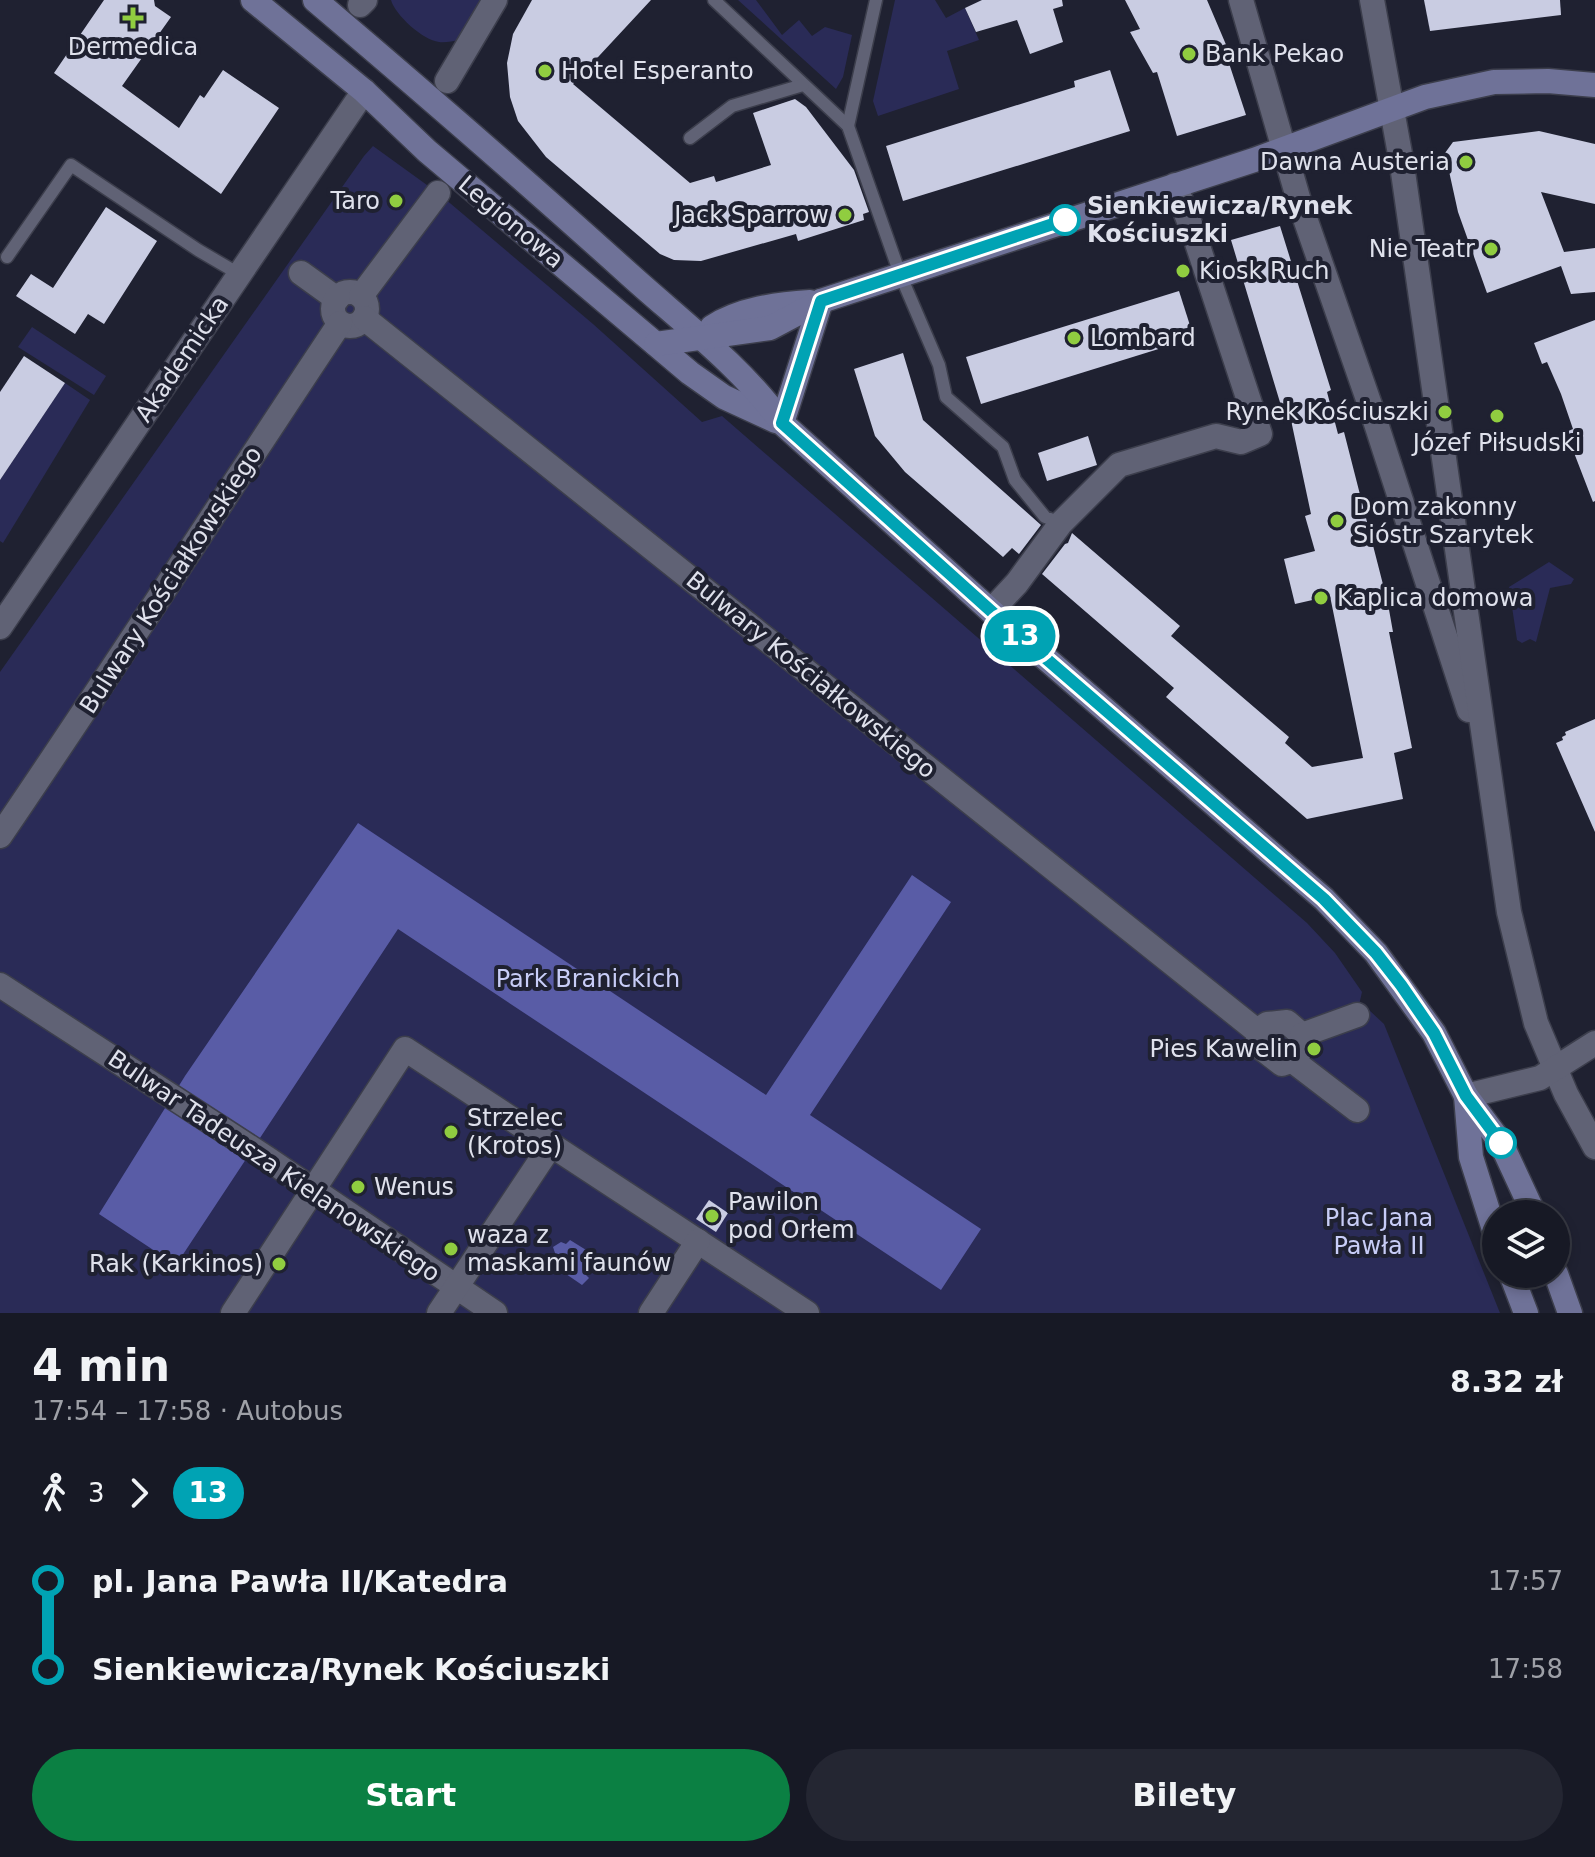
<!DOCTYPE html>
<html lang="pl">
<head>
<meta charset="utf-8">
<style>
	:root { --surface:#171925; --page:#242632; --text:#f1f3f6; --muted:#9ea0a7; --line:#363842; --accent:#0b8043 }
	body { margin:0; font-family:"DejaVu Sans",sans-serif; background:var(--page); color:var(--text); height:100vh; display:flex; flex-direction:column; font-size:30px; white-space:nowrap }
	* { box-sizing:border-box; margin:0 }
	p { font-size:26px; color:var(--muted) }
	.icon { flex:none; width:44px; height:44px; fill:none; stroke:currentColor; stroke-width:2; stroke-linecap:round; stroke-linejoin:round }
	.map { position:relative; height:1313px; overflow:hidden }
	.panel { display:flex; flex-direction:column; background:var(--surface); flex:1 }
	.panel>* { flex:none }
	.badge { padding:0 16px; border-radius:26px; font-size:28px; line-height:52px }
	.controls { position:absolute; left:1482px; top:1200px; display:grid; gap:16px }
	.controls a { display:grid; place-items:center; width:88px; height:88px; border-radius:50%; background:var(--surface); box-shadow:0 4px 12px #0003,0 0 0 2px var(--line); font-size:40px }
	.map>.badge { position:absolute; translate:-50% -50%; box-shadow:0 0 0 4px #fff }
	.legs { display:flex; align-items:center; gap:12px; height:88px; padding:0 32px; font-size:26px }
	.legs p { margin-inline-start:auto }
	.head { display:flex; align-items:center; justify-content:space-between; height:136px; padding:0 32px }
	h1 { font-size:44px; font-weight:700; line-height:60px }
	.cta { display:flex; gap:16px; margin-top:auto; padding:16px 32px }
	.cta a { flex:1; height:92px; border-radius:48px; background:var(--accent); color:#fff; font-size:32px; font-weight:700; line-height:92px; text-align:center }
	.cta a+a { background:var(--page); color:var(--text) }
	ul { padding:0 32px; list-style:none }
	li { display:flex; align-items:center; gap:28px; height:88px; font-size:30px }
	li i { display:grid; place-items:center; width:12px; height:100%; margin:0 10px; background:currentColor }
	li i::after { content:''; width:20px; height:20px; margin:-10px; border:6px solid; border-radius:50%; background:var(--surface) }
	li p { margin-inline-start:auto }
	li:first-child i { background:linear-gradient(#0000 50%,currentColor 0) }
	li:last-child i { background:linear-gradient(currentColor 50%,#0000 0) }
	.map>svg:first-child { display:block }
	.green { fill:#2a2b57 }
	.water { fill:#595ca6 }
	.building { fill:#c9cce2 }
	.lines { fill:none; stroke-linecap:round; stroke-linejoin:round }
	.lane-casing { stroke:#3c3e4c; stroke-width:15 }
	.street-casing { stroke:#3c3e4c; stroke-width:27 }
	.secondary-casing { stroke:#3c3e4c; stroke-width:27 }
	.lane { stroke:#606275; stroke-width:12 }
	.street { stroke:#606275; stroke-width:24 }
	.secondary { stroke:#6f7298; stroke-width:24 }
	.line-1-casing { stroke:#fff; stroke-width:18 }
	.line-1 { stroke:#00a3b4; stroke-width:12 }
	.poi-dot { fill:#90cd40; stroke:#1f2131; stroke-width:3 }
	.stop-1-dot { fill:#fff; stroke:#00a3b4; stroke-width:4 }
	.labels { text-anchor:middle; stroke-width:8; stroke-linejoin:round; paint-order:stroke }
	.poi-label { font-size:24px; fill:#dfe1ec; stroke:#1f2131; text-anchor:start }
	.stop-label { font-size:24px; font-weight:bold; fill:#dfe1ec; stroke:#1f2131; text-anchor:start }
	.street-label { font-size:24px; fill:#dfe1ec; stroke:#1f2131 }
	.park-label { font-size:24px; fill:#c8cdf7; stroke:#1f2131 }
</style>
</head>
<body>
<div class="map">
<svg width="1595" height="1313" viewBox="0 0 1595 1313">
	<rect width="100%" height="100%" fill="#1f2131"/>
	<!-- green -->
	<g class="green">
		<path d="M391,0H480L459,40C453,41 445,43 439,42C423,40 395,15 391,0Z"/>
		<polygon points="738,0 756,0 782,35 799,20 812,36 825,27 852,35 843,77 836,89"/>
		<polygon points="895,0 935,0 946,18 965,8 979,40 947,51 959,89 878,116 873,101"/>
		<polygon points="373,146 438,193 593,324 702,422 722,416 1307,923 1335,953 1362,992 1357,1014 1369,1010 1384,1024 1500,1313 0,1313 0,672 364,156"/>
		<polygon points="32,327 106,376 94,395 18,347"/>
		<polygon points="65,383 90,400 3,543 0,541 0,480"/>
		<polygon points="1549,562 1574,579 1571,584 1550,588 1536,642 1530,639 1522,643 1517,640 1509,587"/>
	</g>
	<!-- water -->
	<g class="water">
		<polygon points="358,823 766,1095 912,875 951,902 810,1115 981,1229 941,1290 398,929 176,1265 99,1214 185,1076"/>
		<polygon points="570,1240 599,1258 597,1266 592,1263 585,1274 589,1278 582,1285 553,1265 557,1259 553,1247 561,1242 566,1244"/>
	</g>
	<!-- building -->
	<g class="building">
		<polygon points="104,0 154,0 155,6 171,17 122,86 179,128 200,95 204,98 223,70 279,108 221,194 54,73"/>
		<polygon points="532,0 651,0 573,84 690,183 714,176 716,182 771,165 753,113 795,99 806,107 854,170 869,212 863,214 864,220 798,241 796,234 701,261 674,260 660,254 546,157 518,121 510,97 507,63 513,34"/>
		<polygon points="982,0 1062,0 1063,6 1053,9 1063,42 1030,54 1017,20 976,32 965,8"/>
		<polygon points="1125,0 1207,0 1227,47 1224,48 1246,115 1177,136 1157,72 1153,73 1130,32 1140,29"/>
		<polygon points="1424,0 1560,0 1561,15 1430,31"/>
		<polygon points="1110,70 1130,131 903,201 886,146 1075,87 1074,81"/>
		<polygon points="1539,131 1595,144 1595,204 1541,192 1564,252 1595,248 1595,292 1571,294 1561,266 1487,293 1458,212 1445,153 1453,142"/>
		<polygon points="106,207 157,241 104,324 88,314 75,334 16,296 31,274 53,288"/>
		<polygon points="1280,226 1331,390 1327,392 1338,434 1344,432 1388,604 1393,632 1389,632 1412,748 1394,753 1403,799 1307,819 1166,697 1174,688 1042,574 1065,544 1068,543 1072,533 1180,626 1171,636 1289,737 1285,743 1312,767 1363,758 1330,596 1295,604 1284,559 1315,551 1305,516 1311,514 1288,406 1282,409 1231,240"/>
		<polygon points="1179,291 1194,338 981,404 966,357"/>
		<polygon points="1595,320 1595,501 1593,502 1566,432 1573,429 1561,394 1547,362 1542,364 1534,343"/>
		<polygon points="903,353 923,420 1041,525 1019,554 1012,548 1003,557 905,472 875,436 854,369"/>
		<polygon points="24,356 65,383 0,480 0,392"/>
		<polygon points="1088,436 1097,465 1047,481 1038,453"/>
		<polygon points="1595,719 1595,832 1556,743 1563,740 1562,737 1566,735 1565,732"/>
		<polygon points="709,1200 728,1213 716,1232 696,1219"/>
	</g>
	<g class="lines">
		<!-- lane casing -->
		<g class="lane-casing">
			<g id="lane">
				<polyline points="714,0 848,126 900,274 939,365 946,397 1003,447 1015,480 1045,517 1061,523"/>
				<polyline points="848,126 876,0"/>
				<polyline points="690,138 732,106 803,85"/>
				<polyline points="7,257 71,165 198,250 239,274"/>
			</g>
		</g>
		<!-- street casing -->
		<g class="street-casing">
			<g id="street">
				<polyline points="1241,0 1299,201 1370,405 1469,710"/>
				<polyline points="1372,0 1402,165 1509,912 1536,1023 1566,1094 1595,1147"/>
				<polyline points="360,5 365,0"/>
				<polyline points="447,81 495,0"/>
				<polyline points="301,273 337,299"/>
				<circle cx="350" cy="309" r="17"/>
				<polyline points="361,296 438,193"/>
				<path d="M364,318L1257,1031L1260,1047L1282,1064C1297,1060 1303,1052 1302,1035L1287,1022L1267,1024L1257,1031"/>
				<polyline points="991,611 1017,583 1061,523 1119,465 1216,436 1241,442 1260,434 1195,237 1175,185"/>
				<polyline points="0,627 364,91"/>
				<path d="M0,836C116,666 226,494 340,323"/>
				<polyline points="0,985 268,1159 495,1313"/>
				<polyline points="1302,1035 1357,1015"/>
				<polyline points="1293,1061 1357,1110"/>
				<polyline points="1466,1096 1540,1078 1595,1043"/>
				<polyline points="233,1313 405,1049 807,1313"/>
				<polyline points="439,1313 551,1145"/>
				<polyline points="651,1313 698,1241"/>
			</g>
		</g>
		<!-- secondary casing -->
		<g class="secondary-casing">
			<g id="secondary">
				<polyline points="253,0 364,91 427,151 690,373 724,397 776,421"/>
				<path d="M315,0C421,90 527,182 630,275C681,321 743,368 782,423L991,611L1324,899L1376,953L1434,1033L1466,1096L1501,1143L1534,1214"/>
				<path d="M712,327C740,309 777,304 810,302"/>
				<polyline points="656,344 770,328 821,301 1254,160 1425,97 1494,82 1548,81 1595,85"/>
				<polyline points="782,423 821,301"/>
				<polyline points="1466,1096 1471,1157 1496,1236"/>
				<polyline points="1511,1274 1526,1313"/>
				<polyline points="1556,1274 1570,1313"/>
			</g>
		</g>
		<!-- lane -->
		<use href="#lane" class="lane"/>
		<!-- street -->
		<use href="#street" class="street"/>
		<!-- secondary -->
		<use href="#secondary" class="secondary"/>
	</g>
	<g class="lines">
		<!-- line-1 casing -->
		<g class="line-1-casing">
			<polyline id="line-1" points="1065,220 821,301 782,423 991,611 1324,899 1376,953 1401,985 1434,1033 1466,1096 1501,1143"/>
		</g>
		<!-- line-1 -->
		<use href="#line-1" class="line-1"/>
	</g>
	<!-- markers -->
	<g class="poi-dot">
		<path d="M129 6h8v8h8v8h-8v8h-8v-8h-8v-8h8z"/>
		<circle cx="1189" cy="54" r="8"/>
		<circle cx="545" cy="71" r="8"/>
		<circle cx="1466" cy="162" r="8"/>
		<circle cx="396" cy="201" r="8"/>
		<circle cx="845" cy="215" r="8"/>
		<circle cx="1491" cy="249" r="8"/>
		<circle cx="1183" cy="271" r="8"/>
		<circle cx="1074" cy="338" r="8"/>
		<circle cx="1445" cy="412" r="8"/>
		<circle cx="1497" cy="416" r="8"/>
		<circle cx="1337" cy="521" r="8"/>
		<circle cx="1321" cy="598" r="8"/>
		<circle cx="1314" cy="1049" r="8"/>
		<circle cx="451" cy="1132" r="8"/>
		<circle cx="358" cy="1187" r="8"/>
		<circle cx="712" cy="1216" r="8"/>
		<circle cx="451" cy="1249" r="8"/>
		<circle cx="279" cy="1264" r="8"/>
	</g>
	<g class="stop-1-dot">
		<circle cx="1065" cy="220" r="14"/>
		<circle cx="1501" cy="1143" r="14"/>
	</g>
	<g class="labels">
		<!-- poi labels -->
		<g class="poi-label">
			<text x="133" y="55" text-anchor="middle">Dermedica</text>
			<text x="1205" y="62">Bank Pekao</text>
			<text x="561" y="79">Hotel Esperanto</text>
			<text x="1450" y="170" text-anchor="end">Dawna Austeria</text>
			<text x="380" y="209" text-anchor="end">Taro</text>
			<text x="829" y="223" text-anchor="end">Jack Sparrow</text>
			<text x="1475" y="257" text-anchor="end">Nie Teatr</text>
			<text x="1199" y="279">Kiosk Ruch</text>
			<text x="1090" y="346">Lombard</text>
			<text x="1429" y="420" text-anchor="end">Rynek Kościuszki</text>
			<text x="1497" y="451" text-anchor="middle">Józef Piłsudski</text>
			<text x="1353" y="515">Dom zakonny<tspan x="1353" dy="28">Sióstr Szarytek</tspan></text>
			<text x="1337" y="606">Kaplica domowa</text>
			<text x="1298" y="1057" text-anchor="end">Pies Kawelin</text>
			<text x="467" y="1126">Strzelec<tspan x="467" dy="28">(Krotos)</tspan></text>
			<text x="374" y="1195">Wenus</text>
			<text x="728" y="1210">Pawilon<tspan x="728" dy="28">pod Orłem</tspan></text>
			<text x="467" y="1243">waza z<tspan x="467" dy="28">maskami faunów</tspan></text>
			<text x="263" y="1272" text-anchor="end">Rak (Karkinos)</text>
		</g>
		<!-- stop labels -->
		<g class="stop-label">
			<text x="1087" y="214">Sienkiewicza/Rynek<tspan x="1087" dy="28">Kościuszki</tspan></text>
		</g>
		<!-- street labels -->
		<g class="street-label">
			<text transform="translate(511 222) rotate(40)" y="8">Legionowa</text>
			<text transform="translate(182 359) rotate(-56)" y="8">Akademicka</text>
			<text transform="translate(171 580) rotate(-57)" y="8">Bulwary Kościałkowskiego</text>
			<text transform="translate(811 675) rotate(39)" y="8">Bulwary Kościałkowskiego</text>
			<text transform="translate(274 1166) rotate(34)" y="8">Bulwar Tadeusza Kielanowskiego</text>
		</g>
		<!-- park labels -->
		<g class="park-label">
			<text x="588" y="987">Park Branickich</text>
			<text x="1379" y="1226">Plac Jana<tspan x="1379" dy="28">Pawła II</tspan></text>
		</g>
	</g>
</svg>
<div class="controls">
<a><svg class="icon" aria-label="layers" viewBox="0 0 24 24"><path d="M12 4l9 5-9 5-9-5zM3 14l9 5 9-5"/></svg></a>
</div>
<b class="badge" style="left:1020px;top:636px;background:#00a3b4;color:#fff">13</b>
</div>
<section class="panel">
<div class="head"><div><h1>4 min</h1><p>17:54 – 17:58 · Autobus</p></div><b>8.32 zł</b></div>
<div class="legs"><svg class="icon" aria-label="walk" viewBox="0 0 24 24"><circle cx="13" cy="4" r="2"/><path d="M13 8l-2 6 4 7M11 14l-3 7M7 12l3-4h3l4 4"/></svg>3<svg class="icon" aria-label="forward" viewBox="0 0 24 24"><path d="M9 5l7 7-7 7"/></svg><b class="badge" style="background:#00a3b4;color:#fff">13</b></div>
<ul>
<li><i style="color:#00a3b4"></i><b>pl. Jana Pawła II/Katedra</b><p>17:57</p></li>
<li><i style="color:#00a3b4"></i><b>Sienkiewicza/Rynek Kościuszki</b><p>17:58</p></li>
</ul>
<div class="cta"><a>Start</a><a>Bilety</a></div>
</section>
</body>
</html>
